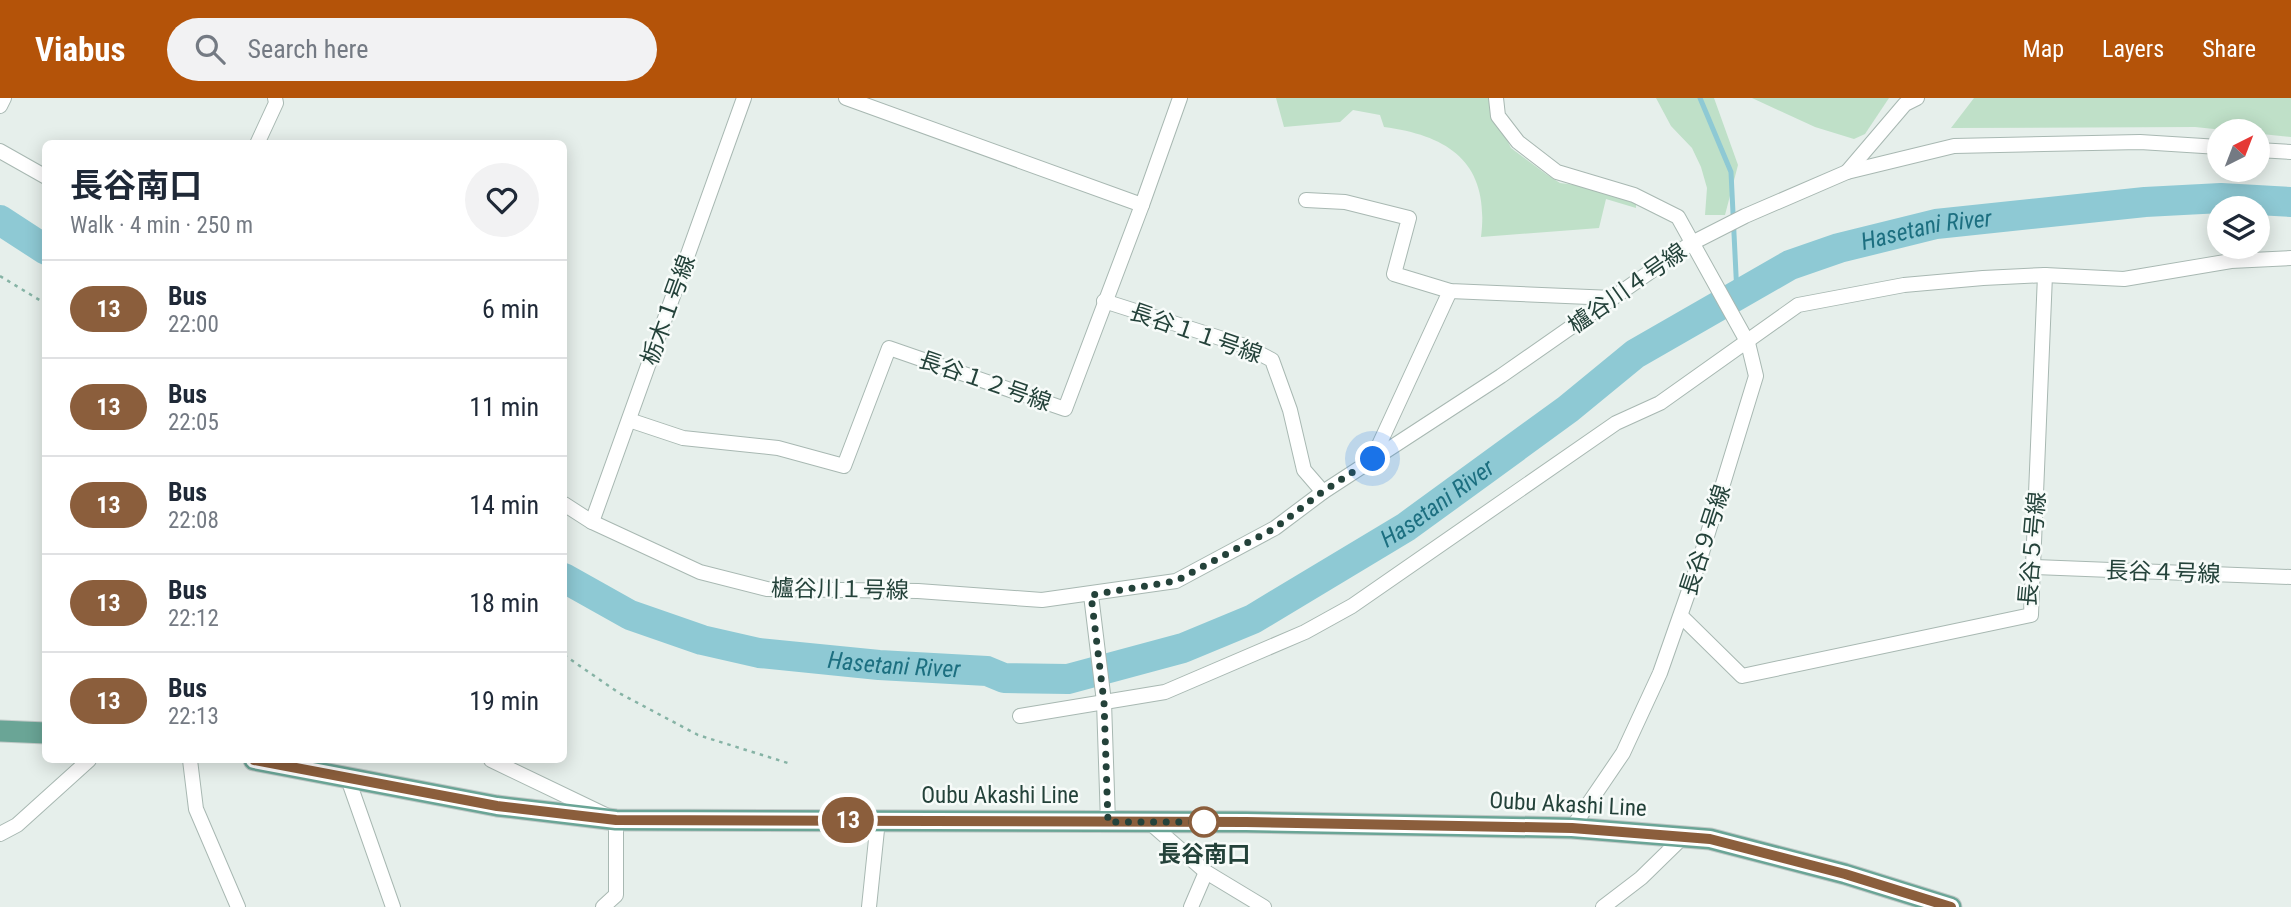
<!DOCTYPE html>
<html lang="en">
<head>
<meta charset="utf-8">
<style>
	:root { --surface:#fff; --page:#f2f2f3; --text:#1f2937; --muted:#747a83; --line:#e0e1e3; --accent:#b45309 }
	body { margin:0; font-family:"Roboto Condensed","Noto Sans JP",sans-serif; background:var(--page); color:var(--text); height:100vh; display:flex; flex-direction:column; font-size:26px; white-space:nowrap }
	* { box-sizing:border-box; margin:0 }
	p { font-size:23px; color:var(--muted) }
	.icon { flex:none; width:38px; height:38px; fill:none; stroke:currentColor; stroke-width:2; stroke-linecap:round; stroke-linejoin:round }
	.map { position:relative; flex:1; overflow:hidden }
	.details { position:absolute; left:42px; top:42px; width:525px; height:623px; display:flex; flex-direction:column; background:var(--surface); border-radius:10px; box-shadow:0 4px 18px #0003 }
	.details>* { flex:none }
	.badge { padding:0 14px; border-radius:23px; font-size:24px; line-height:46px }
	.needle { width:46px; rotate:42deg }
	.tools { position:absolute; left:2207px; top:21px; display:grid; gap:14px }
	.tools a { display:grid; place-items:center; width:63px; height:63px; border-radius:50%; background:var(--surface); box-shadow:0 4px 18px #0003; font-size:35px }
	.you { position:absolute; width:35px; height:35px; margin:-18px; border:5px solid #fff; border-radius:50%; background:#1a73e8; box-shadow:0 0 0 10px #1a73e833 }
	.map>.badge { position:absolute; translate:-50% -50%; box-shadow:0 0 0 4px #fff }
	.round { display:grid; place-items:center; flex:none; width:74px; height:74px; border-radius:37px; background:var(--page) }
	.head { display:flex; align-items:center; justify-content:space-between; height:119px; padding:0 28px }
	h1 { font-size:33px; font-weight:700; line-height:52px }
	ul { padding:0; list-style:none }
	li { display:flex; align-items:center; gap:21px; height:98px; padding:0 28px; border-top:2px solid var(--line) }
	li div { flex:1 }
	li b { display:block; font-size:26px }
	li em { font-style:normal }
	li .badge { min-width:77px; font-weight:700; text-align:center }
	header { display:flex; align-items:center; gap:42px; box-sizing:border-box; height:98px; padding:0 35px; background:var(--accent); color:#fff }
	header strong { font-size:33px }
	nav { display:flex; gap:38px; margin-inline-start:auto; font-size:24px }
	.search { width:490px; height:63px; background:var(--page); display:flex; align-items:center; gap:18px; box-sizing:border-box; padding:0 24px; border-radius:38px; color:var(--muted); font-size:26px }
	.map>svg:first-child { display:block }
	.green { fill:#bfe0c8 }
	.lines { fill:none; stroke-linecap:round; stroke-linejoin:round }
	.stream { stroke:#8ec9d4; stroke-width:5 }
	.river { stroke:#8ec9d4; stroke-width:30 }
	.street-casing { stroke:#a8b8b2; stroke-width:16 }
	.primary-casing { stroke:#c2cac8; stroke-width:23 }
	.path { stroke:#86b3a5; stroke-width:2.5; stroke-dasharray:3.5 5; stroke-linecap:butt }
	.street { stroke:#fff; stroke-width:14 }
	.primary { stroke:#6aa596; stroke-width:21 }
	.line-casing { stroke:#fff; stroke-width:16 }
	.line { stroke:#8b5e3c; stroke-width:10 }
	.walk { stroke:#24423a; stroke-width:7; stroke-dasharray:0 12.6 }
	.stop-dot { fill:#fff; stroke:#8b5e3c; stroke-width:3.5 }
	.labels { text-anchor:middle; stroke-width:5; stroke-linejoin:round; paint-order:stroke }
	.street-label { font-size:23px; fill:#24423a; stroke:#f7fbf9 }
	.stop-label { font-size:23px; font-weight:bold; fill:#24423a; stroke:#f7fbf9 }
	.water-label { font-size:24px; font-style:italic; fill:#1c6f80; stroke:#f7fbf9 }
</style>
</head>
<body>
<header>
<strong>Viabus</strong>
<div class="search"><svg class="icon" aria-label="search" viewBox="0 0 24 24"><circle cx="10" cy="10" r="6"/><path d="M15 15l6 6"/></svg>Search here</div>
<nav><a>Map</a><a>Layers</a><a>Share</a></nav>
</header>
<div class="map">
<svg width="2291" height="809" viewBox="0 0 2291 809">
	<rect width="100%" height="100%" fill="#e6efeb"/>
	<!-- green -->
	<g class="green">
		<path d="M1276,0H1492L1493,13L1511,50L1546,76L1560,85L1599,90L1636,102V110L1606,101L1599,130L1481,139C1490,67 1452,38 1384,29L1380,17L1353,12L1340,24L1284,29Z"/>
		<polygon points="1656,0 1714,0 1738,67 1725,117 1705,117 1707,90 1701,69 1692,50 1671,28"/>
		<polygon points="1752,0 1889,0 1865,36 1854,41 1815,29"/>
		<polygon points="1974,0 2291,0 2291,39 2195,29 1951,30"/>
	</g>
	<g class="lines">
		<!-- stream -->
		<polyline class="stream" points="1700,0 1731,74 1737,197"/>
		<!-- river -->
		<g class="river">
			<polyline points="0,122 46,152"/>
			<path id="s1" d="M564,480L630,517L702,542L759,555L879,567L987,573L1004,580L1068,581L1183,550L1253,521L1406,429L1568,311L1635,256L1790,167L1839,150L1936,126L2145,104L2221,100L2291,104"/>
		</g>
		<!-- street casing -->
		<g class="street-casing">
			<g id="street">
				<polyline points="1496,0 1498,18 1518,44 1557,74 1634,97 1678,119 1748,245 1756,278 1700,461 1660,575 1623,655 1572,730"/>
				<polyline points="0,8 4,0"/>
				<polyline points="257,46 276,5 275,0"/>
				<polyline points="2258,52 2291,54"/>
				<polyline points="0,53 46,79"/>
				<polyline points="1847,74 1905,6 1917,0"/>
				<polyline points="1306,102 1345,104 1409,120 1394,176 1450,193 1613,200"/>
				<polyline points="1142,107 1180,0"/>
				<polyline points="1104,203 1245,248 1272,262 1290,312 1304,372 1323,394"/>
				<polyline points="629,322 683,340 778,350 844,368 889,250 1065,311 1142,107 846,0"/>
				<polyline points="1373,360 1450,193"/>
				<polyline points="564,406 592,424 700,474 767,491 918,493 1042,502 1176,483 1275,430 1323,394 1501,278 1690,146 1745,118 1847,74 1954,48 2140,44 2219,49"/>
				<polyline points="592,424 744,0"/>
				<polyline points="2035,469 2291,479"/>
				<polyline points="1091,497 1104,604 1108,724"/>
				<polyline points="1681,518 1742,578 2031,517 2045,177"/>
				<polyline points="1020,618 1165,594 1305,534 1352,508 1616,325 1660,305 1798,207 1904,187 1983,180 2045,177 2124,181 2231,163 2291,160"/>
				<polyline points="190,662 196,711 238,809"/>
				<polyline points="491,662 616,722 616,797 603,809"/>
				<polyline points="348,681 393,809"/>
				<polyline points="1149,724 1206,774 1264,809"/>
				<polyline points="0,736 17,727 89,662"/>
				<polyline points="869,809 878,722"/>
				<polyline points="1191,809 1206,774"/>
				<polyline points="1603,809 1641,780 1683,739"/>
			</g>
		</g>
		<!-- primary casing -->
		<g class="primary-casing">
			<g id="primary">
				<polyline points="0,633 46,635"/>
				<polyline points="254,662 497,708 616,722 1246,724 1572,730 1710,741 1845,776 1951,809"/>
			</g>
		</g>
		<!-- path -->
		<g class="path">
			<polyline points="0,178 46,206"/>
			<polyline points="564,557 619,595 698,637 791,666"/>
		</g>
		<!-- street -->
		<use href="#street" class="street"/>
		<!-- primary -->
		<use href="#primary" class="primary"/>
	</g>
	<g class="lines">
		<!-- line casing -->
		<g class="line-casing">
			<polyline id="line" points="254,662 497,708 616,722 1246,724 1572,730 1710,741 1845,776 1951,809"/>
		</g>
		<!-- line -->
		<use href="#line" class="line"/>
		<!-- walk -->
		<polyline class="walk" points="1204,724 1108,724 1104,604 1091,497 1176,483 1275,430 1322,394 1373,361"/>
	</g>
	<!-- markers -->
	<circle class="stop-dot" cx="1204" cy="724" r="14"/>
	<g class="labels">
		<!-- street labels -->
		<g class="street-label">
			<text transform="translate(1627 190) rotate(-35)" y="8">櫨谷川４号線</text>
			<text transform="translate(668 212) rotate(-70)" y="8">栃木１号線</text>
			<text transform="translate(1196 235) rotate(19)" y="8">長谷１１号線</text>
			<text transform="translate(985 283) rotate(19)" y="8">長谷１２号線</text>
			<text transform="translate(1705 442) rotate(-72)" y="8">長谷９号線</text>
			<text transform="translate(2032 451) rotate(-85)" y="8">長谷５号線</text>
			<text transform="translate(2163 474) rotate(2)" y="8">長谷４号線</text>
			<text transform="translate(840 491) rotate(1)" y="8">櫨谷川１号線</text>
			<text x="1000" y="705">Oubu Akashi Line</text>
			<text transform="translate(1568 706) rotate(3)" y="8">Oubu Akashi Line</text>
		</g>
		<!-- stop labels -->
		<g class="stop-label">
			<text x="1204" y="764">長谷南口</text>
		</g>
		<!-- water labels -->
		<g class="water-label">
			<text dy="8" stroke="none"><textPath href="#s1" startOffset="1502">Hasetani River</textPath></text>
			<text dy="8" stroke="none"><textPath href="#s1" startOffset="934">Hasetani River</textPath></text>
			<text dy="8" stroke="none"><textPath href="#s1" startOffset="346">Hasetani River</textPath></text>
		</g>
	</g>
</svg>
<div class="tools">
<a><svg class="needle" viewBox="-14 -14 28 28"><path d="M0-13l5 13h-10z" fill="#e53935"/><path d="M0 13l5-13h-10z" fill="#747a83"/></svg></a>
<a><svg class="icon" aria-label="layers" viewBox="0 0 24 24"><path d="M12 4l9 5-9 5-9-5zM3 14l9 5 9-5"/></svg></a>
</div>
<div class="you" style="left:1373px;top:361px"></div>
<b class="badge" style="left:848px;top:722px;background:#8b5e3c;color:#fff">13</b>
<section class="details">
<div class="head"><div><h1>長谷南口</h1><p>Walk · 4 min · 250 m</p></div><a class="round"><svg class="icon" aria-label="heart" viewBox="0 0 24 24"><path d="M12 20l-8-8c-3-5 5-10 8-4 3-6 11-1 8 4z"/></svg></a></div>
<ul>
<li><span class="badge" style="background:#8b5e3c;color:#fff">13</span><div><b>Bus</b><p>22:00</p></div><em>6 min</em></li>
<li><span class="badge" style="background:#8b5e3c;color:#fff">13</span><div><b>Bus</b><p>22:05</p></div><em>11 min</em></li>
<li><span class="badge" style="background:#8b5e3c;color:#fff">13</span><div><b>Bus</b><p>22:08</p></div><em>14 min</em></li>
<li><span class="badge" style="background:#8b5e3c;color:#fff">13</span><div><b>Bus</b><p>22:12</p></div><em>18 min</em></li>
<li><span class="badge" style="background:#8b5e3c;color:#fff">13</span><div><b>Bus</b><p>22:13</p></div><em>19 min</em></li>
</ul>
</section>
</div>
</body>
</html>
